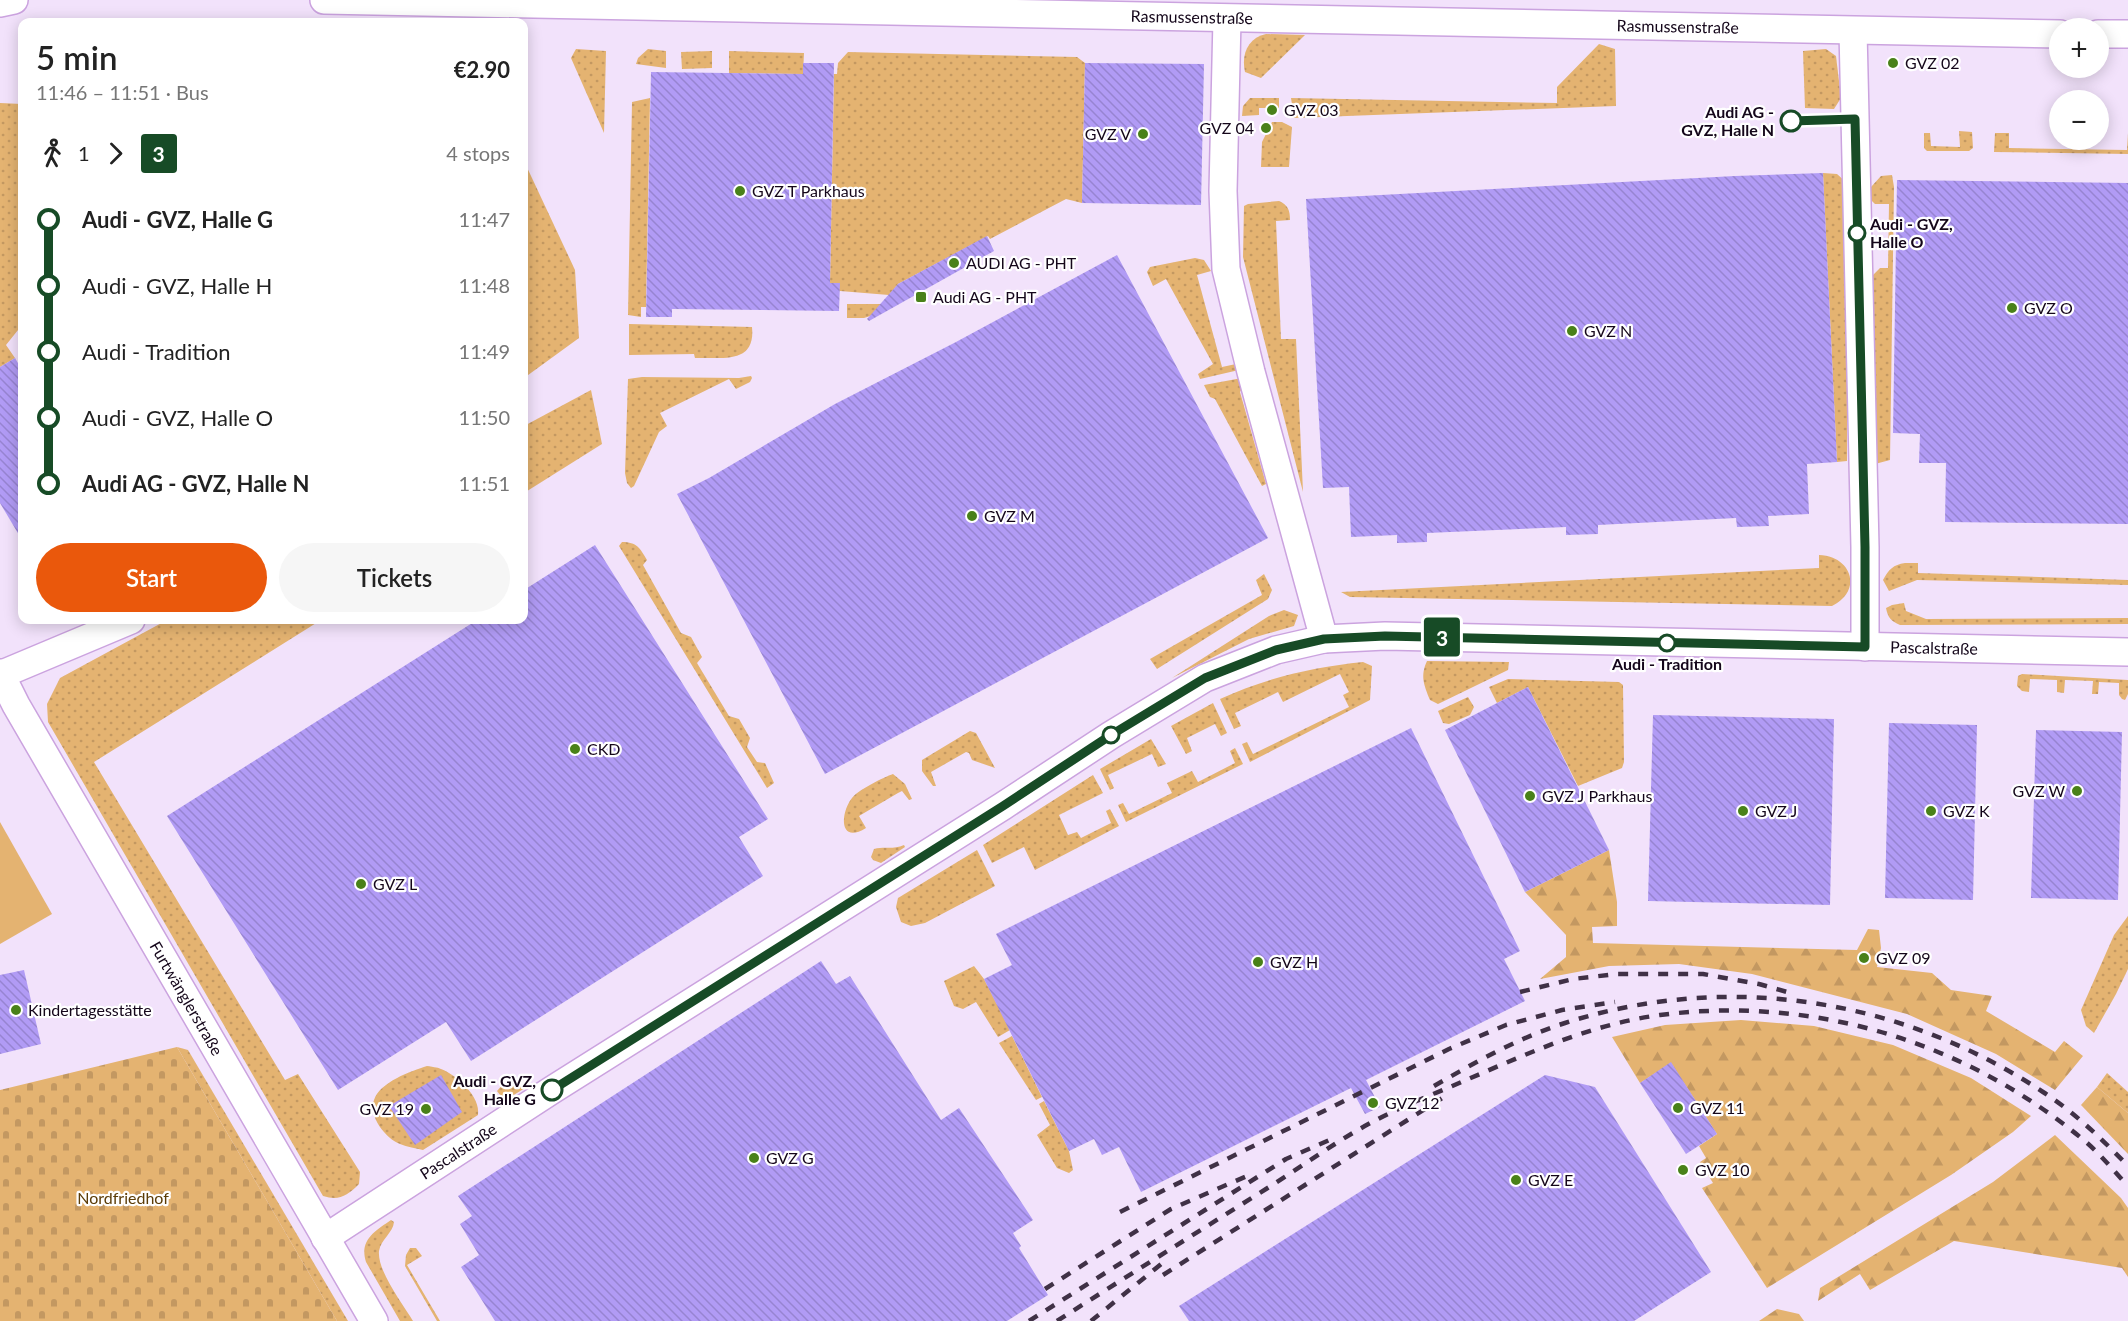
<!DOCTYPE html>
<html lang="en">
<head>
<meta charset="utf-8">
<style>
	:root { --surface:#fff; --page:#f6f6f6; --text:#222; --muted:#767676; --accent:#ea580c }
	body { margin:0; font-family:Lato,sans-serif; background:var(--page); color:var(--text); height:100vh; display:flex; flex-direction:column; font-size:22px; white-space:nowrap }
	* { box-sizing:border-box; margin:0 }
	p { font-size:20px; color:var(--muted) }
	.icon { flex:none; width:33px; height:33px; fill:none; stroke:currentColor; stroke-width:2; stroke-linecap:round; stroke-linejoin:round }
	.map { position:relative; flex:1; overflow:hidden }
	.details { position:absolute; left:18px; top:18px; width:510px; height:606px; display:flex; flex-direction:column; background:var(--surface); border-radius:12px; box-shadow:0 3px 15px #0003 }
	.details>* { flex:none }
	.badge { padding:0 12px; border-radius:4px; font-size:21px; line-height:39px }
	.controls { position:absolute; left:2049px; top:18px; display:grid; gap:12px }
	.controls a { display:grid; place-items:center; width:60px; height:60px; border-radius:50%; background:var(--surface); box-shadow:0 3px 15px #0003; font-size:30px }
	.map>.badge { position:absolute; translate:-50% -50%; box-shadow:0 0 0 3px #fff }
	.legs { display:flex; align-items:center; gap:9px; height:66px; padding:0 18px; font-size:20px }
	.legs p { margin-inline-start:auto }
	.head { display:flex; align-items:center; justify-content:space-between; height:102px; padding:0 18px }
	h1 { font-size:33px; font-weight:600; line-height:45px }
	.action { display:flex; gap:12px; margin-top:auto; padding:12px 18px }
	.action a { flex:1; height:69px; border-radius:36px; background:var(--accent); color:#fff; font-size:24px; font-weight:600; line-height:69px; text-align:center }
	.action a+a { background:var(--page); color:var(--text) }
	ul { padding:0 18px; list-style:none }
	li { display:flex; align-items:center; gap:21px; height:66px; font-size:22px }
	li i { display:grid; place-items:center; width:9px; height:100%; margin:0 8px; background:currentColor }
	li i::after { content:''; width:15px; height:15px; margin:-8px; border:4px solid; border-radius:50%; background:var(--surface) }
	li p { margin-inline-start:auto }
	li:first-child i { background:linear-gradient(#0000 50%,currentColor 0) }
	li:last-child i { background:linear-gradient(currentColor 50%,#0000 0) }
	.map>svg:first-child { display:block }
	.grass { fill:url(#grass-dots) }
	.forest { fill:url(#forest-firs) }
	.cemetery { fill:url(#cemetery-stones) }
	.pitch { fill:#e4b371 }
	.building { fill:url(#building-back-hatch) }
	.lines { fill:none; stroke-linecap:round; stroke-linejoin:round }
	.minor-casing { stroke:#cba3df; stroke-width:30 }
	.minor { stroke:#fff; stroke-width:27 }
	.rail { stroke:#403146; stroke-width:4.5; stroke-dasharray:10 10; stroke-linecap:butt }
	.line-1-casing { stroke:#fff; stroke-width:14 }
	.line-1 { stroke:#174b26; stroke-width:9 }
	.poi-dot { fill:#498119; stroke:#fff; stroke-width:2 }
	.stop-1-dot { fill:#fff; stroke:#174b26; stroke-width:3 }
	.labels { text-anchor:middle; stroke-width:4.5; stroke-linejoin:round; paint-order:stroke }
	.street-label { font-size:16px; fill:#14061a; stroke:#fff }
	.poi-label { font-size:16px; fill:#14061a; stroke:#fff; text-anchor:start }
	.stop-label { font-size:16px; font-weight:bold; fill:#14061a; stroke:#fff; text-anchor:end }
	.park-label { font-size:16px; fill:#5b3c07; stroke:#fff }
</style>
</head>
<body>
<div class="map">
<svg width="2128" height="1321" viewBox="0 0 2128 1321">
	<defs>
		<pattern id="grass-dots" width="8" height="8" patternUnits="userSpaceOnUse" patternTransform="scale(1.5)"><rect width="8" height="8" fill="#e4b371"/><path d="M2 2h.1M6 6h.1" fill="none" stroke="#c39861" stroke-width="1.8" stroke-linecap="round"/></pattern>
		<pattern id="forest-firs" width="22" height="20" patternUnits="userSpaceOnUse" patternTransform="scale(1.5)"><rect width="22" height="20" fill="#e4b371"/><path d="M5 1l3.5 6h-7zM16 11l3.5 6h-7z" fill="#c39861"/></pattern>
		<pattern id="cemetery-stones" width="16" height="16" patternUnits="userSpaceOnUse" patternTransform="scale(1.5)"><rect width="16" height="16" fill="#e4b371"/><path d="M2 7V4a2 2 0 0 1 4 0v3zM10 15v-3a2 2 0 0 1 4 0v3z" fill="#c39861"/></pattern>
		<pattern id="building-back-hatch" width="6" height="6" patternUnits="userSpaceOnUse" patternTransform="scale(1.5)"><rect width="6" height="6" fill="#b19bf5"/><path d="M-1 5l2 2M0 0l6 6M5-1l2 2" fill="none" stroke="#9784d1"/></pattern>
	</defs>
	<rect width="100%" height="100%" fill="#f2e2fb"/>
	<!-- grass -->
	<g class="grass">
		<path d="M1266,34L1305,35L1261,78L1245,72C1241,54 1248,38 1266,34Z"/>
		<polygon points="1599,44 1615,49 1616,106 1294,118 1291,98 1557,103 1557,87"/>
		<polygon points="576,49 606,51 604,133 571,58"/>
		<polygon points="648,49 666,51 666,68 636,64 638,58"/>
		<polygon points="1826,49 1836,56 1841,98 1834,109 1805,108 1803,51"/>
		<polygon points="712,51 712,68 682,69 681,52"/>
		<polygon points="729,51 804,53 803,74 729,73"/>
		<polygon points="848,52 1077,57 1085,63 1082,203 1066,199 990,239 988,236 898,284 889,295 840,291 830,283 834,74 837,74 838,63"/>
		<polygon points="650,98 646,307 641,307 641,317 628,315 632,102"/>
		<polygon points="1250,98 1279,98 1279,108 1259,108 1259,115 1242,116 1243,106"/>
		<polygon points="0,103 22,104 22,325 6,345 15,358 0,367"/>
		<polygon points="1272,122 1282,122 1292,127 1289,167 1261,167 1262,142"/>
		<polygon points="1959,131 1972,132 1973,148 1969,151 1927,151 1924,148 1924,133 1930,133 1931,146 1960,147"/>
		<polygon points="1995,133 2009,133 2009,148 2127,150 2128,133 2128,154 1994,152"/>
		<polygon points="524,161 575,270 579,338 524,378"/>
		<polygon points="1823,173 1837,174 1847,183 1847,461 1837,462"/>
		<polygon points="1892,175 1894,187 1890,460 1875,464 1873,275 1880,268 1888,268 1889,204 1875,204 1870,199 1871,187 1881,176"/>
		<path d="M1279,201C1288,205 1290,210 1290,220L1276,221L1281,339H1296L1303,492L1243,257L1244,206L1248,204Z"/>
		<polygon points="1195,258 1204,260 1211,271 1197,275 1222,367 1236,364 1239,370 1200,379 1198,374 1213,364 1166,279 1153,286 1147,272 1150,267"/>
		<polygon points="847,304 882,304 886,311 864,318 847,318"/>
		<path d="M629,324L752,327C756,365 721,357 695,358L694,354L629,355Z"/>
		<polygon points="751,376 752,378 750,382 736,389 729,379 660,413 667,426 659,432 634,486 631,488 627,483 625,473 628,379 642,377 739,378"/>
		<polygon points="1242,378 1244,385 1240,392 1266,484 1262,486 1215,399 1210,397 1204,385"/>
		<polygon points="591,390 602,444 524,493 524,426"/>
		<path d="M622,542C637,542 640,548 647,560L643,565L681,633L691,637L702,657L697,663L729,716L739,719L750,738L747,747L757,762L765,763L774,783L767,788L619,546Z"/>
		<path d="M1819,555C1852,556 1863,591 1832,606L1350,597L1341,592L1819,568Z"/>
		<path d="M1905,563H1918V573L2128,580V585L1917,580L1889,591L1883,580C1889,569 1893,565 1905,563Z"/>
		<polygon points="1264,574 1272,590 1268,599 1157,669 1150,659 1262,595 1256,580"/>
		<path d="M1904,603L1906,611L1926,619L2128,618V624L1900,625C1891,621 1888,618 1886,608L1892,605Z"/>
		<polygon points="1284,610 1298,615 1294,626 1249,639 1172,678 1269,616"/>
		<path d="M167,620H321L94,762L285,1080L298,1074L360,1172L359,1184C347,1196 339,1201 323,1196L48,722L47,704L60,678Z"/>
		<path d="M1427,661L1509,662L1508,670L1438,704L1430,700C1424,685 1420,676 1427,661Z"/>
		<path d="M1363,662L1372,666L1370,700L1250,762L1242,744L1247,742L1253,754L1349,707L1343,695L1349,692L1340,674L1283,702L1278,692L1235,713L1241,726L1234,729L1220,699C1266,678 1313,667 1363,662Z"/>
		<polygon points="2022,674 2128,680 2128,694 2125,700 2122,699 2119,695 2119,683 2099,682 2098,694 2092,694 2093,681 2065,680 2064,693 2057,692 2057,680 2030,679 2029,692 2022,691 2017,686 2018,676"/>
		<polygon points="1508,679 1619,682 1623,685 1624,762 1622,768 1578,786 1528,687 1497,703 1489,687"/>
		<polygon points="1468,697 1474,707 1470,715 1449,724 1443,723 1438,711"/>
		<polygon points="1213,703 1227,733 1221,736 1215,724 1187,738 1192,751 1186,754 1171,726"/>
		<polygon points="970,731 976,733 995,768 972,760 969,753 966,752 931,772 936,786 933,786 922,771 922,760"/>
		<polygon points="1151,739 1166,764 1158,767 1152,754 1108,775 1114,788 1110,790 1100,769"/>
		<polygon points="1235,748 1243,764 1126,822 1118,805 1123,803 1129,814 1172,793 1167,783 1192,771 1198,782 1235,763 1230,751"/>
		<path d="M893,774L905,784L912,799L909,800L902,791L898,793L859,816L866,828C839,845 840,813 852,798C858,790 884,777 893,774Z"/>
		<polygon points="1093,775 1103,793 1059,815 1068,835 1077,832 1081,838 1111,823 1106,811 1110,809 1119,826 1035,870 1024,847 992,863 983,845"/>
		<path d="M904,845L905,847L881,863L873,860L871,857L874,849C885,846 893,850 904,845Z"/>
		<polygon points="977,850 995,886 925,923 911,926 901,922 896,907 898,898"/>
		<polygon points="2128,916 2128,969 2116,994 2094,1033 2086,1026 2081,1010 2114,935"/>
		<polygon points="974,966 984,979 1010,1030 998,1037 976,1002 963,1009 954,1006 944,981"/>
		<polygon points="1012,1036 1042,1097 1036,1100 999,1043"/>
		<polygon points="177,1047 188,1050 348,1321 337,1321"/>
		<path d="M427,1066C432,1067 437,1067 441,1069C457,1075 481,1097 478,1115L423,1150C416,1148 407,1147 400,1144C386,1139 368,1116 374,1100C380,1082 411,1071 427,1066Z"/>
		<polygon points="2107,1073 2128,1092 2128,1113 2097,1087"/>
		<polygon points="504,1083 522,1086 530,1085 507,1099 503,1099 497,1091"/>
		<polygon points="1044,1101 1069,1151 1073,1170 1069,1173 1057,1168 1037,1135 1050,1125 1039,1104"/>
		<path d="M391,1220L394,1222C393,1233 381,1239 379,1251C377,1271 403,1304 413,1321H400L366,1262C359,1240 375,1231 391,1220Z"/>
		<polygon points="410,1248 416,1248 422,1256 407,1265 440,1321 437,1321 405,1266 406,1255"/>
	</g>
	<!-- forest -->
	<g class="forest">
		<polygon points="1609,850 1617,902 1617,926 1592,927 1593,943 1857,950 1868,929 1879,930 1881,948 1877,967 1932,973 1951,990 1992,996 1986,1011 2055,1052 2064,1041 2083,1056 2055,1090 1996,1054 1907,1014 1752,974 1679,964 1609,966 1540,979 1566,957 1566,935 1525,892"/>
		<polygon points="1741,1020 1814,1026 1893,1045 1971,1078 2031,1116 2013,1132 1951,1175 1767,1288 1702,1188 1713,1183 1700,1162 1706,1158 1699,1146 1717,1134 1671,1063 1640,1083 1612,1037 1665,1025"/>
		<polygon points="2097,1087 2128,1113 2128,1154 2081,1105"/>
		<polygon points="2055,1135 2121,1198 2128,1208 2128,1277 2122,1268 1954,1241 1870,1290 1860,1274 1818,1301 1820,1288 1993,1182"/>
		<polygon points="1777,1309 1799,1314 1804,1321 1759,1321"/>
	</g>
	<!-- cemetery -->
	<polygon class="cemetery" points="177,1047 337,1321 0,1321 0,1090"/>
	<!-- pitch -->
	<polygon class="pitch" points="0,822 52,914 0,944"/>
	<!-- building -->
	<g class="building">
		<polygon points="803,63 834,63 830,283 840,283 839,311 672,309 672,317 646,317 651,72 803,74"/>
		<polygon points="1085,63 1204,64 1201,205 1082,203"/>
		<polygon points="1823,173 1837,462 1807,464 1809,514 1768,516 1769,526 1737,527 1736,518 1598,525 1598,534 1566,535 1566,527 1427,533 1427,542 1397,543 1397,535 1351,537 1349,487 1323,488 1306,199 1735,176"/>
		<polygon points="1897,180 2128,183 2128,524 1945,522 1946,463 1919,463 1920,434 1893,433"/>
		<polygon points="987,236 994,251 869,321 867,319 898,284"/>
		<polygon points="1117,255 1268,538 825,774 677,494 709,478 835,404 956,342"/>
		<polygon points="15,358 22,370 22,540 0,503 0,367"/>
		<polygon points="595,545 768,819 739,837 763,876 471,1061 446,1022 338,1090 167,816 477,620 524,620 524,590"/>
		<polygon points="1528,687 1609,850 1525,892 1445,730"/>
		<polygon points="1653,715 1834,719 1830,905 1648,901"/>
		<polygon points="1889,723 1977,725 1973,900 1885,898"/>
		<polygon points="1411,728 1520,951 1504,959 1525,1001 1366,1080 1380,1107 1365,1114 1351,1088 1141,1192 1119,1147 1102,1155 1094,1139 1069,1151 984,979 1012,965 996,934"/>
		<polygon points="2036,730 2122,732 2118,900 2031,898"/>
		<polygon points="821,961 836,984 850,976 941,1120 959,1108 1033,1220 1013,1233 1021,1246 1019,1248 1048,1295 1007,1321 495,1321 461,1267 479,1255 460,1224 472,1216 458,1196"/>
		<polygon points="24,970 41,1044 0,1054 0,975"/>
		<polygon points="1671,1062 1717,1134 1686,1154 1640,1083"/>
		<polygon points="441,1075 462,1112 415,1145 389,1106"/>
		<polygon points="1545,1075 1595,1087 1711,1272 1634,1321 1189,1321 1179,1306"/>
	</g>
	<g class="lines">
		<!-- minor casing -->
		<g class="minor-casing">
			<g id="minor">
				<path id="s1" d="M324,0L2060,34"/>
				<polyline points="0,3 14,0"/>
				<polyline points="1227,19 1223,191 1226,269 1251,372 1324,639"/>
				<polyline points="1853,31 1865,547 1865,647"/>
				<polyline points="2098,34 2128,34"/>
				<path id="s2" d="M0,673L16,705L374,1321"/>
				<polyline points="0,675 131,620"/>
				<path id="s3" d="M325,1238L552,1090L1003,806L1111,735L1205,678L1276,650L1324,639L1385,636L2128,652"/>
			</g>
		</g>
		<!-- minor -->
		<use href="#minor" class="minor"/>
		<!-- rail -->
		<g class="rail">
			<polyline points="1520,992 1573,979 1617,974 1703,974 1759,984 1794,994"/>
			<path d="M1434,1086C1476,1062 1518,1038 1565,1023C1727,971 1901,998 2043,1092C2074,1112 2102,1139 2128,1166"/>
			<polyline points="1120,1212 1449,1049 1506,1025 1562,1010 1615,1002"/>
			<polyline points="1163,1275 1447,1095"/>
			<polyline points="1045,1289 1171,1209 1247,1176"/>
			<polyline points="1029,1321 1286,1159 1334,1138"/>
			<path d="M1057,1321C1126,1277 1196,1233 1266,1189C1303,1166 1339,1139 1378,1119C1407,1104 1437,1093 1466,1080C1529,1053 1592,1024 1660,1015C1814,995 1967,1042 2086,1142C2101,1155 2114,1171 2128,1186"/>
			<polyline points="1091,1321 1165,1261"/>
		</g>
	</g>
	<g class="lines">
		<!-- line-1 casing -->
		<g class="line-1-casing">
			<polyline id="line-1" points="552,1090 1003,806 1111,735 1205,678 1276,650 1324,639 1385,636 1865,647 1865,547 1855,119 1791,121"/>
		</g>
		<!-- line-1 -->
		<use href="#line-1" class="line-1"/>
	</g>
	<!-- markers -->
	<g class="poi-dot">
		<circle cx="1893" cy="63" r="6"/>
		<circle cx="1272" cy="110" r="6"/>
		<circle cx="1266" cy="128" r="6"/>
		<circle cx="1143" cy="134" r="6"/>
		<circle cx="740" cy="191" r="6"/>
		<circle cx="954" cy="263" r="6"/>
		<rect x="915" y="291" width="12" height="12" rx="3"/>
		<circle cx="2012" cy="308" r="6"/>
		<circle cx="1572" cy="331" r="6"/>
		<circle cx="972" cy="516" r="6"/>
		<circle cx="575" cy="749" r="6"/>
		<circle cx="2077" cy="791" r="6"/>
		<circle cx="1530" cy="796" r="6"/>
		<circle cx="1743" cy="811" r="6"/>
		<circle cx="1931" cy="811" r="6"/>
		<circle cx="361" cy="884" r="6"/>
		<circle cx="1864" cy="958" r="6"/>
		<circle cx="1258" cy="962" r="6"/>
		<circle cx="16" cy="1010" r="6"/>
		<circle cx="1373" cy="1103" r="6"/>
		<circle cx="1678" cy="1108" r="6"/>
		<circle cx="426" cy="1109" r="6"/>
		<circle cx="754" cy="1158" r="6"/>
		<circle cx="1683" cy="1170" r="6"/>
		<circle cx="1516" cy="1180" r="6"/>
	</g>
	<g class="stop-1-dot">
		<circle cx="1791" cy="121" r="10"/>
		<circle cx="1857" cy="233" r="8"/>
		<circle cx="1667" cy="643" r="8"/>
		<circle cx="1111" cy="735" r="8"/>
		<circle cx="552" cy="1090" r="10"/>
	</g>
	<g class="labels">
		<!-- street labels -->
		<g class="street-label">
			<text dy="6" stroke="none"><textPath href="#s1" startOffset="868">Rasmussenstraße</textPath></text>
			<text dy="6" stroke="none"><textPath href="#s1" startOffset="1354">Rasmussenstraße</textPath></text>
			<text dy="6" stroke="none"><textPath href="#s3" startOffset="1779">Pascalstraße</textPath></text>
			<text dy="6" stroke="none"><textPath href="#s2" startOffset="375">Furtwänglerstraße</textPath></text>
			<text dy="6" stroke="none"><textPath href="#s3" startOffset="159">Pascalstraße</textPath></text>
		</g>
		<!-- poi labels -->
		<g class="poi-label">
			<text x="1905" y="69">GVZ 02</text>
			<text x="1284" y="116">GVZ 03</text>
			<text x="1254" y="134" text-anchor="end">GVZ 04</text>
			<text x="1131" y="140" text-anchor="end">GVZ V</text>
			<text x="752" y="197">GVZ T Parkhaus</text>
			<text x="966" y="269">AUDI AG - PHT</text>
			<text x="933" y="303">Audi AG - PHT</text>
			<text x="2024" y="314">GVZ O</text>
			<text x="1584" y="337">GVZ N</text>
			<text x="984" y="522">GVZ M</text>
			<text x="587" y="755">CKD</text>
			<text x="2065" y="797" text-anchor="end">GVZ W</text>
			<text x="1542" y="802">GVZ J Parkhaus</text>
			<text x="1755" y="817">GVZ J</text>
			<text x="1943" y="817">GVZ K</text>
			<text x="373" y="890">GVZ L</text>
			<text x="1876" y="964">GVZ 09</text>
			<text x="1270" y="968">GVZ H</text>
			<text x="28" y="1016">Kindertagesstätte</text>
			<text x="1385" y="1109">GVZ 12</text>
			<text x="1690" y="1114">GVZ 11</text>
			<text x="414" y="1115" text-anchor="end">GVZ 19</text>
			<text x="766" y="1164">GVZ G</text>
			<text x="1695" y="1176">GVZ 10</text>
			<text x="1528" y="1186">GVZ E</text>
		</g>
		<!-- stop labels -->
		<g class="stop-label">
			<text x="1774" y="118">Audi AG -<tspan x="1774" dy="18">GVZ, Halle N</tspan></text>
			<text x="1870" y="230" text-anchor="start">Audi - GVZ,<tspan x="1870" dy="18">Halle O</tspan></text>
			<text x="1667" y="670" text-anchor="middle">Audi - Tradition</text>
			<text x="536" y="1087">Audi - GVZ,<tspan x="536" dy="18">Halle G</tspan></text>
		</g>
		<!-- park labels -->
		<g class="park-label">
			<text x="123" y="1204">Nordfriedhof</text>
		</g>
	</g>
</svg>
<div class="controls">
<a>+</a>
<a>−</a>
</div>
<b class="badge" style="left:1442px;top:637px;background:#174b26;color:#fff">3</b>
<section class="details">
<div class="head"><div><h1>5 min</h1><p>11:46 – 11:51 · Bus</p></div><b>€2.90</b></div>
<div class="legs"><svg class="icon" aria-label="walk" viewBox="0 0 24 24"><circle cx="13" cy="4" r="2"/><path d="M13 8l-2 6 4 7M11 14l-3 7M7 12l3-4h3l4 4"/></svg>1<svg class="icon" aria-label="forward" viewBox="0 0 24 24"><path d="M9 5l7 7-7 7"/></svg><b class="badge" style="background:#174b26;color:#fff">3</b><p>4 stops</p></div>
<ul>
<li><i style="color:#174b26"></i><b>Audi - GVZ, Halle G</b><p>11:47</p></li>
<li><i style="color:#174b26"></i><span>Audi - GVZ, Halle H</span><p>11:48</p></li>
<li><i style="color:#174b26"></i><span>Audi - Tradition</span><p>11:49</p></li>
<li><i style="color:#174b26"></i><span>Audi - GVZ, Halle O</span><p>11:50</p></li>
<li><i style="color:#174b26"></i><b>Audi AG - GVZ, Halle N</b><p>11:51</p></li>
</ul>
<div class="action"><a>Start</a><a>Tickets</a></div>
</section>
</div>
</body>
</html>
